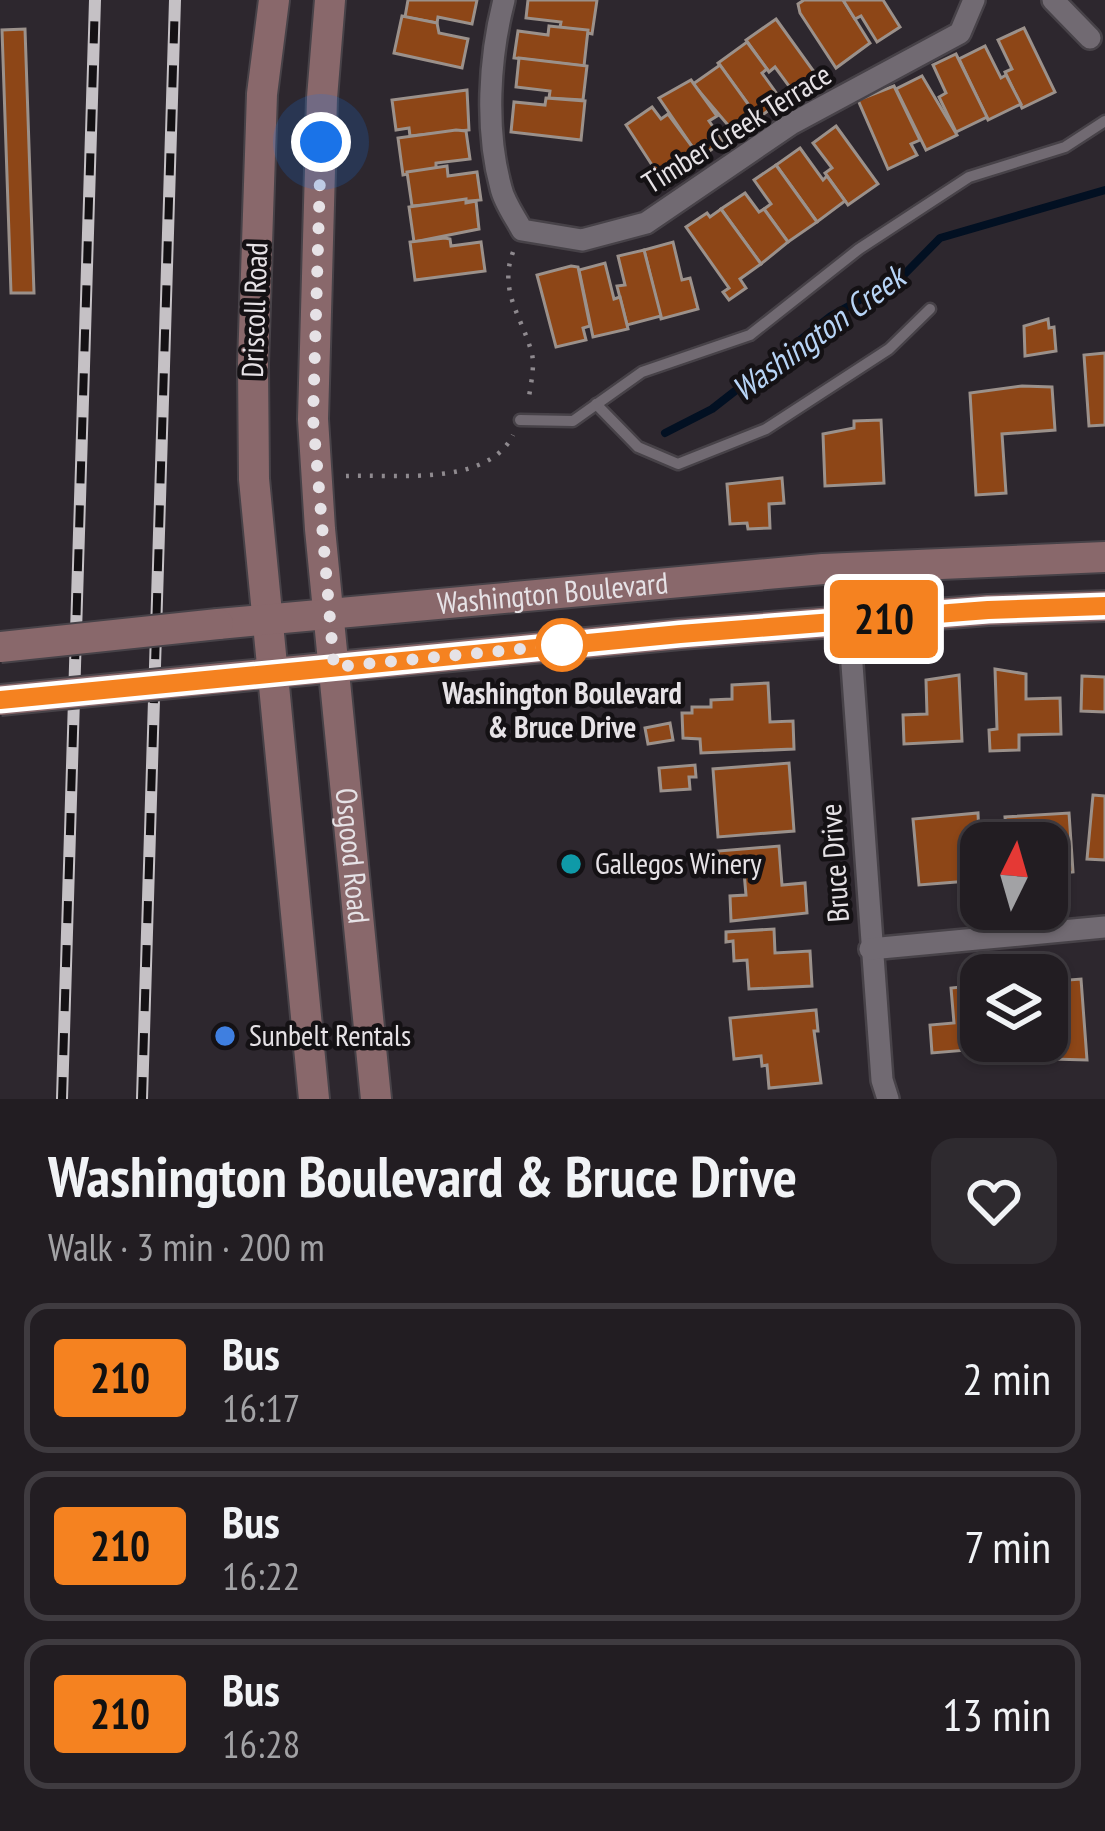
<!DOCTYPE html>
<html lang="en">
<head>
<meta charset="utf-8">
<style>
	:root { --surface:#221d22; --page:#2e2a2f; --text:#f1f3f6; --muted:#a2a2a5; --line:#3f3b40 }
	body { margin:0; font-family:"PT Sans Narrow",sans-serif; background:var(--page); color:var(--text); height:100vh; display:flex; flex-direction:column; font-size:45px; white-space:nowrap }
	* { box-sizing:border-box; margin:0 }
	p { font-size:39px; color:var(--muted) }
	.icon { flex:none; width:66px; height:66px; fill:none; stroke:currentColor; stroke-width:2; stroke-linecap:round; stroke-linejoin:round }
	.map { position:relative; height:1099px; overflow:hidden }
	.details { display:flex; flex-direction:column; background:var(--surface); flex:1 }
	.details>* { flex:none }
	.badge { padding:0 24px; border-radius:9px; font-size:42px; line-height:78px }
	.needle { width:78px; rotate:5deg }
	.fabs { position:absolute; left:960px; top:822px; display:grid; gap:24px }
	.fabs a { display:grid; place-items:center; width:108px; height:108px; border-radius:24px; background:var(--surface); box-shadow:0 3px 9px #0004,0 0 0 3px var(--line); font-size:60px }
	.you { position:absolute; width:60px; height:60px; margin:-30px; border:9px solid #fff; border-radius:50%; background:#1a73e8; box-shadow:0 0 0 18px #1a73e833 }
	.map>.badge { position:absolute; translate:-50% -50%; box-shadow:0 0 0 6px #fff }
	.round { display:grid; place-items:center; flex:none; width:126px; height:126px; border-radius:24px; background:var(--page) }
	.summary { display:flex; align-items:center; justify-content:space-between; height:204px; padding:0 48px }
	h1 { font-size:57px; font-weight:700; line-height:90px }
	ul { padding:0; list-style:none }
	li { display:flex; align-items:center; gap:36px; height:150px; margin:0 24px 18px; padding:0 24px; border:6px solid var(--line); border-radius:24px }
	li div { flex:1 }
	li b { display:block; font-size:45px }
	li em { font-style:normal }
	li .badge { min-width:132px; font-weight:700; text-align:center }
	.map>svg:first-child { display:block }
	.lines { fill:none; stroke-linecap:round; stroke-linejoin:round }
	.stream { stroke:#021022; stroke-width:8 }
	.building { fill:#8d4617; stroke:#9b918b; stroke-width:3 }
	.lane-casing { stroke:#474248; stroke-width:15 }
	.street-casing { stroke:#474248; stroke-width:26 }
	.secondary-casing { stroke:#474248; stroke-width:34 }
	.path { stroke:#8f8a8f; stroke-width:4.5; stroke-dasharray:3 9; stroke-linecap:butt }
	.lane { stroke:#716a72; stroke-width:10 }
	.street { stroke:#716a72; stroke-width:21 }
	.secondary { stroke:#89686b; stroke-width:30 }
	.rail-casing { stroke:#c5c1c5; stroke-width:12 }
	.rail { stroke:#141114; stroke-width:8; stroke-dasharray:22; stroke-linecap:butt }
	.secondary-bridge-casing { stroke:#474248; stroke-width:34; stroke-linecap:butt }
	.secondary-bridge { stroke:#89686b; stroke-width:30 }
	.line-casing { stroke:#fff; stroke-width:27 }
	.line { stroke:#f58220; stroke-width:18 }
	.walk { stroke:#e6e2e6; stroke-width:12; stroke-dasharray:0 21.6 }
	.stop-dot { fill:#fff; stroke:#f58220; stroke-width:6 }
	.culture-dot { fill:#0f9aa8; stroke:#141114; stroke-width:4.5 }
	.shop-dot { fill:#3f7fe0; stroke:#141114; stroke-width:4.5 }
	.labels { text-anchor:middle; stroke-width:9; stroke-linejoin:round; paint-order:stroke }
	.street-label { font-size:30px; fill:#e6e2e6; stroke:#141114 }
	.stop-label { font-size:30px; font-weight:bold; fill:#e6e2e6; stroke:#141114 }
	.poi-label { font-size:30px; fill:#e6e2e6; stroke:#141114; text-anchor:start }
	.water-label { font-size:33px; font-style:italic; fill:#b7d4f6; stroke:#141114 }
</style>
</head>
<body>
<div class="map">
<svg width="1105" height="1099" viewBox="0 0 1105 1099">
	<rect width="100%" height="100%" fill="#2d272e"/>
	<g class="lines">
		<!-- stream -->
		<polyline class="stream" points="665,433 712,409 831,316 865,297 888,291 940,238 1105,190"/>
	</g>
	<!-- building -->
	<g class="building">
		<polygon points="408,0 477,0 472,24 438,17 437,23 405,17"/>
		<polygon points="528,0 597,0 592,34 560,27 561,22 526,18"/>
		<polygon points="804,0 843,0 870,43 836,68 800,13 798,4"/>
		<polygon points="843,0 883,0 900,27 877,42 861,16 855,19"/>
		<polygon points="402,16 437,23 439,33 468,39 462,68 394,53"/>
		<polygon points="776,19 817,76 794,93 775,67 769,72 746,40"/>
		<polygon points="549,26 588,30 584,66 514,58 518,31 548,35"/>
		<polygon points="1024,28 1055,92 1022,108 1005,72 1012,69 998,40"/>
		<polygon points="25,29 34,293 11,293 2,30"/>
		<polygon points="747,42 767,69 762,73 782,101 758,118 718,63"/>
		<polygon points="985,46 1001,78 1006,75 1021,104 988,120 959,59"/>
		<polygon points="956,54 987,117 956,132 939,97 946,93 933,65"/>
		<polygon points="519,58 587,66 583,100 549,98 550,91 516,87"/>
		<polygon points="720,65 761,122 739,138 693,84"/>
		<polygon points="922,76 957,135 926,150 896,89"/>
		<polygon points="691,80 717,116 709,121 723,141 700,158 659,98"/>
		<polygon points="894,86 920,140 911,144 917,155 888,169 858,100"/>
		<polygon points="467,90 469,130 410,136 409,128 396,130 392,100"/>
		<polygon points="546,98 585,101 581,140 511,132 514,102 545,105"/>
		<polygon points="652,107 661,119 668,114 702,160 667,188 626,125"/>
		<polygon points="836,126 878,184 848,205 825,173 832,168 813,143"/>
		<polygon points="456,130 466,131 470,159 436,163 436,168 403,175 398,138"/>
		<polygon points="800,148 823,180 827,176 845,201 817,222 776,165"/>
		<polygon points="776,165 817,222 788,242 764,209 771,204 754,180"/>
		<polygon points="447,166 448,176 477,172 481,200 412,206 407,172"/>
		<polygon points="745,193 759,212 764,209 788,242 761,264 721,209"/>
		<polygon points="466,199 466,203 476,201 479,229 414,242 409,207"/>
		<polygon points="721,209 761,264 740,279 746,288 729,300 723,292 729,288 686,227 707,213 710,217"/>
		<polygon points="445,238 450,239 451,246 481,242 485,271 415,280 410,242"/>
		<polygon points="673,242 682,280 690,278 698,309 661,319 644,250"/>
		<polygon points="644,250 661,316 627,325 617,286 625,285 618,256"/>
		<polygon points="605,263 614,299 620,297 628,329 593,337 579,270"/>
		<polygon points="571,266 578,267 590,326 583,328 586,340 556,347 537,275"/>
		<polygon points="1048,319 1049,328 1054,327 1056,351 1025,356 1024,326"/>
		<polygon points="1105,353 1105,425 1089,426 1084,355"/>
		<polygon points="1022,386 1052,387 1055,430 1002,434 1006,493 976,495 970,393"/>
		<polygon points="881,420 884,483 825,486 823,434 854,428 854,421"/>
		<polygon points="782,478 784,503 769,504 770,528 748,529 747,523 730,524 727,484"/>
		<polygon points="995,669 1026,674 1026,699 1060,698 1061,734 1019,735 1019,750 990,751 989,730 997,729"/>
		<polygon points="959,675 962,741 904,744 903,715 927,714 926,680"/>
		<polygon points="1082,676 1105,677 1105,712 1081,711"/>
		<polygon points="768,683 770,722 793,721 794,749 701,753 700,739 683,738 682,713 692,713 692,707 711,707 711,700 732,699 732,685"/>
		<polygon points="670,723 673,740 648,744 645,728"/>
		<polygon points="789,763 794,831 718,837 713,769"/>
		<polygon points="695,765 696,777 689,777 690,789 661,791 659,768"/>
		<polygon points="1093,795 1105,796 1105,860 1087,859"/>
		<polygon points="978,813 981,880 919,885 913,819"/>
		<polygon points="1069,813 1073,872 1053,874 1053,882 1047,883 1047,843 1007,843 1005,817"/>
		<polygon points="779,846 782,885 805,883 807,913 731,921 730,896 746,895 744,872 720,875 718,851"/>
		<polygon points="774,929 775,953 810,951 812,986 749,989 747,960 734,961 733,941 726,942 726,932"/>
		<polygon points="1081,979 1087,1060 1052,1059 1047,987 1056,986 1055,981"/>
		<polygon points="981,985 981,1041 991,1041 992,1048 932,1053 930,1025 954,1023 951,988"/>
		<polygon points="816,1010 818,1031 814,1031 821,1083 769,1088 767,1065 762,1066 761,1056 734,1059 730,1018"/>
	</g>
	<g class="lines">
		<!-- lane casing -->
		<g class="lane-casing">
			<g id="lane">
				<polyline points="596,404 638,447 678,464 766,429 889,349 930,309"/>
				<polyline points="520,420 573,421 642,372 750,335 859,249 969,177 1065,147 1105,121"/>
			</g>
		</g>
		<!-- street casing -->
		<g class="street-casing">
			<g id="street">
				<path d="M504,0C489,58 485,130 501,188C504,202 515,217 522,230L582,240L646,223L791,124L960,33L974,0"/>
				<polyline points="1053,0 1090,38"/>
				<polyline points="849,623 882,1080 888,1099"/>
				<polyline points="870,949 1105,927"/>
			</g>
		</g>
		<!-- secondary casing -->
		<g class="secondary-casing">
			<g id="secondary">
				<polyline points="274,0 262,94 253,364 254,479 314,1099"/>
				<path id="s1" d="M330,0L322,98L313,419L320,529L376,1099"/>
				<path id="s2" d="M218,624L823,569L1105,557"/>
				<polyline points="222,678 680,634 988,610 1105,606"/>
			</g>
		</g>
		<!-- path -->
		<g class="path">
			<path d="M513,252C498,292 523,318 532,354C535,368 530,388 528,403"/>
			<path d="M346,476C396,474 487,487 513,435"/>
		</g>
		<!-- lane -->
		<use href="#lane" class="lane"/>
		<!-- street -->
		<use href="#street" class="street"/>
		<!-- secondary -->
		<use href="#secondary" class="secondary"/>
		<!-- rail casing -->
		<g class="rail-casing">
			<g id="rail">
				<polyline points="62,1099 95,0"/>
				<polyline points="142,1099 175,0"/>
			</g>
		</g>
		<!-- rail -->
		<use href="#rail" class="rail"/>
		<!-- secondary-bridge casing -->
		<g class="secondary-bridge-casing">
			<g id="secondary-bridge">
				<polyline points="0,647 218,624"/>
				<polyline points="0,700 222,678"/>
			</g>
		</g>
		<!-- secondary-bridge -->
		<use href="#secondary-bridge" class="secondary-bridge"/>
	</g>
	<g class="lines">
		<!-- line casing -->
		<g class="line-casing">
			<polyline id="line" points="0,700 680,634 988,610 1105,606"/>
		</g>
		<!-- line -->
		<use href="#line" class="line"/>
		<!-- walk -->
		<polyline class="walk" points="321,142 313,418 334,667 562,645"/>
	</g>
	<!-- markers -->
	<circle class="stop-dot" cx="562" cy="645" r="24"/>
	<circle class="culture-dot" cx="571" cy="864" r="12"/>
	<circle class="shop-dot" cx="225" cy="1036" r="12"/>
	<g class="labels">
		<!-- street labels -->
		<g class="street-label">
			<text transform="translate(737 129) rotate(-32)" y="10">Timber Creek Terrace</text>
			<text transform="translate(255 310) rotate(-88)" y="10">Driscoll Road</text>
			<text dy="10" stroke="none"><textPath href="#s2" startOffset="336">Washington Boulevard</textPath></text>
			<text dy="10" stroke="none"><textPath href="#s1" startOffset="858">Osgood Road</textPath></text>
			<text transform="translate(835 863) rotate(-94)" y="10">Bruce Drive</text>
		</g>
		<!-- stop labels -->
		<g class="stop-label">
			<text x="562" y="704">Washington Boulevard<tspan x="562" dy="34">&amp; Bruce Drive</tspan></text>
		</g>
		<!-- poi labels -->
		<g class="poi-label">
			<text x="595" y="874">Gallegos Winery</text>
			<text x="249" y="1046">Sunbelt Rentals</text>
		</g>
		<!-- water labels -->
		<g class="water-label">
			<text transform="translate(818 333) rotate(-36)" y="12">Washington Creek</text>
		</g>
	</g>
</svg>
<div class="fabs">
<a><svg class="needle" viewBox="-14 -14 28 28"><path d="M0-13l5 13h-10z" fill="#e53935"/><path d="M0 13l5-13h-10z" fill="#a2a2a5"/></svg></a>
<a><svg class="icon" aria-label="layers" viewBox="0 0 24 24"><path d="M12 4l9 5-9 5-9-5zM3 14l9 5 9-5"/></svg></a>
</div>
<div class="you" style="left:321px;top:142px"></div>
<b class="badge" style="left:884px;top:619px;background:#f58220;color:#111">210</b>
</div>
<section class="details">
<div class="summary"><div><h1>Washington Boulevard &amp; Bruce Drive</h1><p>Walk · 3 min · 200 m</p></div><a class="round"><svg class="icon" aria-label="heart" viewBox="0 0 24 24"><path d="M12 20l-8-8c-3-5 5-10 8-4 3-6 11-1 8 4z"/></svg></a></div>
<ul>
<li><span class="badge" style="background:#f58220;color:#111">210</span><div><b>Bus</b><p>16:17</p></div><em>2 min</em></li>
<li><span class="badge" style="background:#f58220;color:#111">210</span><div><b>Bus</b><p>16:22</p></div><em>7 min</em></li>
<li><span class="badge" style="background:#f58220;color:#111">210</span><div><b>Bus</b><p>16:28</p></div><em>13 min</em></li>
</ul>
</section>
</body>
</html>
